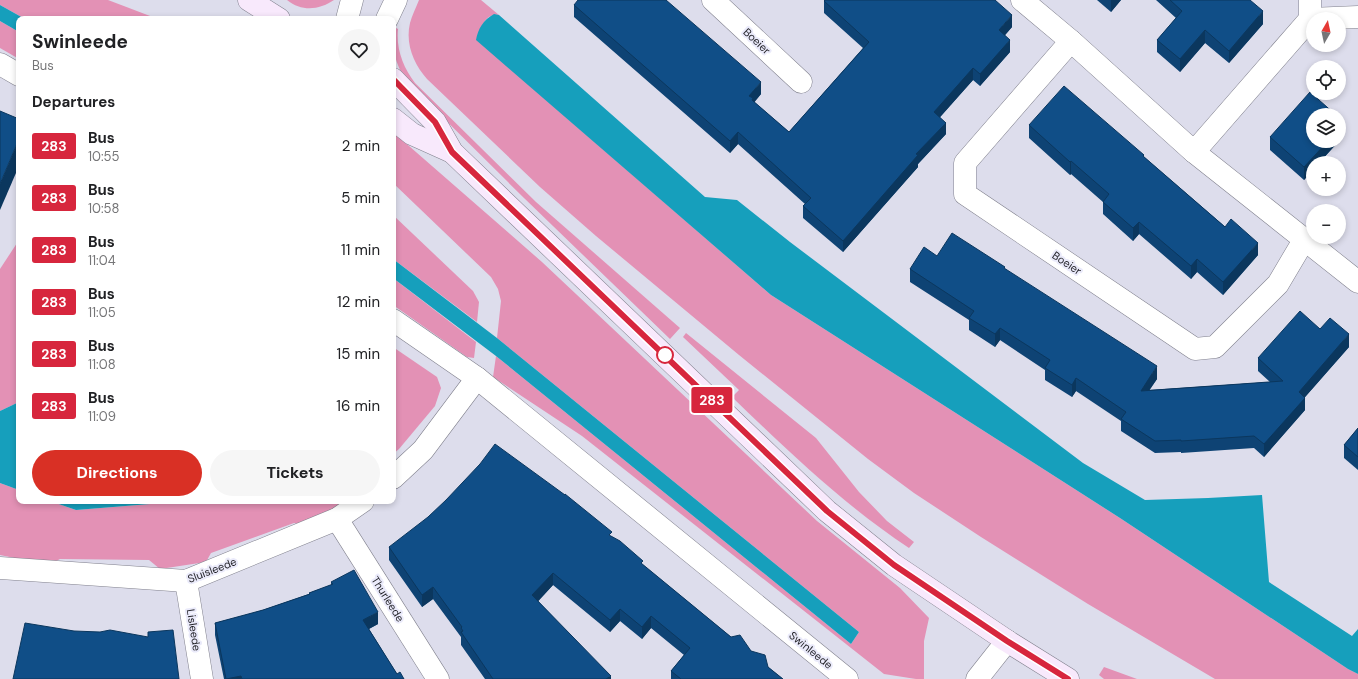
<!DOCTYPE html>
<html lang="en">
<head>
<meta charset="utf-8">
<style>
	:root { --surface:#fff; --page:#f6f6f6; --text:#202124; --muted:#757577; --accent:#d93025 }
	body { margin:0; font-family:"DM Sans",sans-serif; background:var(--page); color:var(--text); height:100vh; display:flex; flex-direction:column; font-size:15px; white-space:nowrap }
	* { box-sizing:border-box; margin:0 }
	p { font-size:13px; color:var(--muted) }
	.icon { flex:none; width:22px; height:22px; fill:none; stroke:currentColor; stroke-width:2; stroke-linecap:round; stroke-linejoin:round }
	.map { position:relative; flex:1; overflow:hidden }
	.drawer { position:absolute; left:16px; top:16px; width:380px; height:488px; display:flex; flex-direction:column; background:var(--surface); border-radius:8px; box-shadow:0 2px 6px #0003 }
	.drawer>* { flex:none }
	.badge { padding:0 8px; border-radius:3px; font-size:14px; line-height:26px }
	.needle { width:26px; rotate:9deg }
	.controls { position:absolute; left:1306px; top:12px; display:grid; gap:8px }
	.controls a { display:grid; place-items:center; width:40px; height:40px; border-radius:50%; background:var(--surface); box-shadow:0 2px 6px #0003; font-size:20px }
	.map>.badge { position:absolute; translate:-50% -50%; box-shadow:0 0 0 2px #fff }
	h2 { padding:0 16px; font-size:15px; line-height:36px }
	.round { display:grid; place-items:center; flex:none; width:42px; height:42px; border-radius:21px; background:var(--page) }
	.overview { display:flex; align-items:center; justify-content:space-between; height:68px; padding:0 16px }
	h1 { font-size:19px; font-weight:700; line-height:30px }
	.primary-button { display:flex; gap:8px; margin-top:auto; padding:8px 16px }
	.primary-button a { flex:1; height:46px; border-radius:24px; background:var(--accent); color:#fff; font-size:16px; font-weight:700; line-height:46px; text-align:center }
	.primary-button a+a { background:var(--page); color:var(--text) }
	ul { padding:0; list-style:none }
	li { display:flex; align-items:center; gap:12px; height:52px; padding:0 16px }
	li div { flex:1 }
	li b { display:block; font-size:15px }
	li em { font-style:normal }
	li .badge { min-width:44px; font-weight:700; text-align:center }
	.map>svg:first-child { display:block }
	.green { fill:#e391b5 }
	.water { fill:#169fbc }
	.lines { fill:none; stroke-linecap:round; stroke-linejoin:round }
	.street-casing { stroke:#80808d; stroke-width:23 }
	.secondary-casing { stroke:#80808d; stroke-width:23 }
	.street { stroke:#fff; stroke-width:22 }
	.secondary { stroke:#f8e9fc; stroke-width:22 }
	.wall { fill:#0e4374 }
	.shaded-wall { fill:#0b375e }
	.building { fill:#104e87; stroke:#0b375e }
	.line-casing { stroke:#fff; stroke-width:9 }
	.line { stroke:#d7263d; stroke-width:6 }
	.stop-dot { fill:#fff; stroke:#d7263d; stroke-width:2 }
	.labels { text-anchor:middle; stroke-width:4; stroke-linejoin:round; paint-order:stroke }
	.street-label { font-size:11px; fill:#1f1f25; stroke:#eaeafa }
</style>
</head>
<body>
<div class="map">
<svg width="1358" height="679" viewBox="0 0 1358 679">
	<rect width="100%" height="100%" fill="#ddddec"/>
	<!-- green -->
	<g class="green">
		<polygon points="0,0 108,0 158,19 25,19 0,5"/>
		<path d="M287,0H334C319,10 302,12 287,0Z"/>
		<path d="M419,0H481L499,15C484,13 481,29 477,40L771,295L1120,518L1348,669L1358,674V679H1215L1088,604L981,537L914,493L868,459L739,355L596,236L540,187L427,79C414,64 405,44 410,23C412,15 416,8 419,0Z"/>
		<polygon points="0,21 19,32 19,59 0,48"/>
		<path d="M394,27L398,29C396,49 403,67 415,83L536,202L680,328L670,339L524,198L408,83C396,66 390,47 394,27Z"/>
		<polygon points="393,132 542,262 817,521 900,588 929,618 924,641 924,679 916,679 884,674 582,436 493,377 496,356 851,644 859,632 497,338 501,301 498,289 491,277 393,183"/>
		<polygon points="393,215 473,291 479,302 477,322 393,259"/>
		<polygon points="19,240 19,402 0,411 0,269"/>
		<polygon points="393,278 476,342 474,358 467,357 393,305"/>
		<path d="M686,333L816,438L859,492L887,521L914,542L909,548C844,505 788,451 732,397L739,390L683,337Z"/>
		<polygon points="393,347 437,377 441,388 435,406 399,449 393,454"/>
		<polygon points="0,483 19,490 19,501 50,501 76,510 187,501 349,501 305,526 294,523 211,553 206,562 160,569 149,560 60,559 48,565 0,555"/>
		<polygon points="1104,667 1137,679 1104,679 1099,675"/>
	</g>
	<!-- water -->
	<g class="water">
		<polygon points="0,5 25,19 19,19 19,32 0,21"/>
		<path d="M494,14L499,15L705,197L737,200L790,242L1083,463L1145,500L1208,498L1262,495L1269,582L1352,636L1358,629V674L1348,669L1120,518L771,295L476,40C478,29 483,20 494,14Z"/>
		<polygon points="393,259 497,338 859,632 851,644 496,356 393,278"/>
		<polygon points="19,402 19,490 0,483 0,411"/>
		<polygon points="50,501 187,501 76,510"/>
	</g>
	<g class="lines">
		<!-- street casing -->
		<g class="street-casing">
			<g id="street">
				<polyline points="713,0 801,82"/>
				<polyline points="1022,0 1071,41 1194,152 1310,19 1310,0"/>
				<polyline points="347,19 352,0"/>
				<polyline points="387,19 396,0"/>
				<polyline points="1310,19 1358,17"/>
				<polyline points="1071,41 965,163 965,194 1195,349 1215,347 1278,284 1304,240"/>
				<polyline points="0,64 19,75"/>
				<polyline points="1194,152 1358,282"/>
				<polyline points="393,320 477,378 423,450 393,478"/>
				<polyline points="477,378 847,679"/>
				<polyline points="337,519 438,679"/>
				<polyline points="0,568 186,581 337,519 363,501"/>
				<polyline points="186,581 202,679"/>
				<polyline points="977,679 1007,641"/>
			</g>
		</g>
		<!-- secondary casing -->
		<g class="secondary-casing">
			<g id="secondary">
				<polyline points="249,0 279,19"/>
				<polyline points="393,79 435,122 452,152 827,511 894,565 1007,641 1068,679"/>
				<polyline points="393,119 412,134 452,152"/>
			</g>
		</g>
		<!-- street -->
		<use href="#street" class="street"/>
		<!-- secondary -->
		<use href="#secondary" class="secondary"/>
	</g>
	<!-- wall -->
	<g class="wall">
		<polygon points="1097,0 1121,0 1111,12"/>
		<polygon points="1156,0 1250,0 1263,24 1229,63 1205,43 1180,72 1157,52 1157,40 1176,18"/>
		<polygon points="824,1 1012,27 1005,35 1010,52 980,86 973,80 940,117 946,134 918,164 918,167 843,252 803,218 803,206 805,204 738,144 730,153 574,17 574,5 761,94 754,102 789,132 863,48 824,13"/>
		<polygon points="1029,125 1144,157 1258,255 1223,295 1197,272 1191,279 1139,234 1133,241 1103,214 1103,202 1071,174 1070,175 1029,138"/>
		<polygon points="1270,137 1339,141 1319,163 1313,163 1313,170 1304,180 1270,150"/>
		<polygon points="937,256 1005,269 1157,379 1149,390 1270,382 1258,371 1258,358 1320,329 1349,347 1305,397 1305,410 1264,457 1254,448 1181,453 1181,452 1155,453 1121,431 1121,421 1076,391 1072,397 1045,380 1045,370 1000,340 995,347 969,330 969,320 910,282 910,269"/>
		<polygon points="1358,428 1358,470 1344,458 1344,445"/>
		<polygon points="612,537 643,565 731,637 751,651 768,667 783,679 671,679 671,671 684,655 651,628 642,639 620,621 610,632 553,585 538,601 611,679 485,679 461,645 461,637 433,599 422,607 389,560 389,547"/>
		<polygon points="331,582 378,624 369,629 397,674 404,679 224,679 215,635 215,623 263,610 309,594 309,593 331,585"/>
	</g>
	<!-- shaded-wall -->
	<g class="shaded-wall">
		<polygon points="1111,0 1121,0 1111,12"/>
		<polygon points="1263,11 1263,24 1229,63 1229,51"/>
		<polygon points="1012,15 1012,27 999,42 999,30"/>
		<polygon points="1205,30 1205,43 1180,72 1180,59"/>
		<polygon points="1010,40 1010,52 980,86 980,74"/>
		<polygon points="973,68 973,80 934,124 934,112"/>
		<polygon points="761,82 761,94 753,104 749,96"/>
		<polygon points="946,123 946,134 918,164 918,167 843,252 843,241 916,154"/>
		<polygon points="1344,123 1344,135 1339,141 1339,128"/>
		<polygon points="738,132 738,144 730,153 730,141"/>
		<polygon points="19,139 19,166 0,210 0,184"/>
		<polygon points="1328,141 1339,141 1319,163 1313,163 1313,170 1304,180 1304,167"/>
		<polygon points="1071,161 1071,174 1070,175 1070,162"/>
		<polygon points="1139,222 1139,234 1133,241 1133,228"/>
		<polygon points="1258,243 1258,255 1223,295 1223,282"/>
		<polygon points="1197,259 1197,272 1191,279 1191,266"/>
		<polygon points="1000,328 1000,340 995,347 995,334"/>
		<polygon points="1349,334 1349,347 1299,404 1299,392"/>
		<polygon points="1157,366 1157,379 1141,403 1141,391"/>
		<polygon points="1076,378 1076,391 1072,397 1072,385"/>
		<polygon points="1305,398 1305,410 1264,457 1264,444"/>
		<polygon points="553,573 553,585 532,608 532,595"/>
		<polygon points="433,587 433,599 422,607 422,595"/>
		<polygon points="620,609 620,621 610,632 610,620"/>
		<polygon points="378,612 378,624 363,632 363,620"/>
		<polygon points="651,616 651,628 642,639 642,627"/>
		<polygon points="241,676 241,679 228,679"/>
		<polygon points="611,676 611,679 606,679"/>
	</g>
	<!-- building -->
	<g class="building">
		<polygon points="578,0 666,0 761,82 749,96 753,98 752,100 789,132 869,42 824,1 825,0 995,0 1012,15 999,30 1010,40 980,74 973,68 934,112 946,123 916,154 918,155 843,241 803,206 811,198 738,132 730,141 574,5"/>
		<polygon points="1170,0 1250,0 1263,11 1229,51 1205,30 1180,59 1157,40 1182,11"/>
		<polygon points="1064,86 1144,155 1143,156 1225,227 1231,219 1258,243 1223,282 1197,259 1191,266 1139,222 1133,228 1103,202 1109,194 1071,161 1070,162 1029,125"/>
		<polygon points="1310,92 1336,115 1313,115 1313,141 1328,141 1304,167 1270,137"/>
		<polygon points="0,111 19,119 19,139 0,184"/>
		<polygon points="1339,118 1344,123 1339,128"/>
		<polygon points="952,233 1005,267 1004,268 1157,366 1141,391 1283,381 1258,358 1300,311 1320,329 1330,318 1349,334 1299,392 1305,398 1264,444 1254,436 1181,441 1181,440 1155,441 1121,419 1126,412 1076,378 1072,385 1045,368 1050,360 1000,328 995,334 969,318 974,311 910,269 924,247 937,256"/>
		<polygon points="1358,428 1358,457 1344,445"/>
		<polygon points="495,444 565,495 565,494 612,532 609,535 620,541 643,561 641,563 731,637 740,635 751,651 765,655 768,667 783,679 681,679 671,671 690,648 651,616 642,627 620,609 610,620 553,573 532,595 611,676 606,679 493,679 461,632 463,631 461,628 462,627 433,587 422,595 389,547 428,517 446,500 480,464"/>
		<polygon points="354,570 378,612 363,620 397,674 400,672 404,679 242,679 241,676 226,679 215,623 263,610 310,594 309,593 333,584 331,582"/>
		<polygon points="25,623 74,631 100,632 110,630 148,637 148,632 173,630 179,679 13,679"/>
	</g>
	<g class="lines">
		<!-- line casing -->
		<g class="line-casing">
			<polyline id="line" points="393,79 435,122 452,152 827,511 894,565 1007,641 1068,679"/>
		</g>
		<!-- line -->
		<use href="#line" class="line"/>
	</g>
	<!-- markers -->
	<circle class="stop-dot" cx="665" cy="355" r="8"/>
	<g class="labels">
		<!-- street labels -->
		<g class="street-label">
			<text transform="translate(757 41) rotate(43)" y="4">Boeier</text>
			<text transform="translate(1067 263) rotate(34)" y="4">Boeier</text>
			<text transform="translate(212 570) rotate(-21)" y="4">Sluisleede</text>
			<text transform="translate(388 599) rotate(58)" y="4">Thurleede</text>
			<text transform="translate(194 630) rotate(81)" y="4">Lisleede</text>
			<text transform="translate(811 650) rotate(39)" y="4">Swinleede</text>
		</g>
	</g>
</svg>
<div class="controls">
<a><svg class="needle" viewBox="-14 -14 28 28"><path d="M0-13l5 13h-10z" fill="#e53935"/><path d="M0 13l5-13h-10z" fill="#757577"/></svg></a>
<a><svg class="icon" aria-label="locate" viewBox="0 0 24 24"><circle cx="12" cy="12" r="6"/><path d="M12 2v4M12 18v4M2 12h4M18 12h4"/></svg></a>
<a><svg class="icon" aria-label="layers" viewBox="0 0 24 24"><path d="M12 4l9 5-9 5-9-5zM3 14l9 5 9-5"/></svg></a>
<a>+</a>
<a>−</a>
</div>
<b class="badge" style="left:712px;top:400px;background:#d7263d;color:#fff">283</b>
<section class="drawer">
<div class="overview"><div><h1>Swinleede</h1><p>Bus</p></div><a class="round"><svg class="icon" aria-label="heart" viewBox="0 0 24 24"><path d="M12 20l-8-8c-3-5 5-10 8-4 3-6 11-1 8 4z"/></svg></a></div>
<h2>Departures</h2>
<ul>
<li><span class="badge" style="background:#d7263d;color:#fff">283</span><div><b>Bus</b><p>10:55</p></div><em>2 min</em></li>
<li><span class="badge" style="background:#d7263d;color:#fff">283</span><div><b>Bus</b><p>10:58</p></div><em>5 min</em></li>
<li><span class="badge" style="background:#d7263d;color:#fff">283</span><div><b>Bus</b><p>11:04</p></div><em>11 min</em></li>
<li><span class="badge" style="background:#d7263d;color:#fff">283</span><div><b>Bus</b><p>11:05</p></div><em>12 min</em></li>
<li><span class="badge" style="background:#d7263d;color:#fff">283</span><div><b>Bus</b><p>11:08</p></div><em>15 min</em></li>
<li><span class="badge" style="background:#d7263d;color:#fff">283</span><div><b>Bus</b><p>11:09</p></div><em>16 min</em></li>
</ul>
<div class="primary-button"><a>Directions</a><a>Tickets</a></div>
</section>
</div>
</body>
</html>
